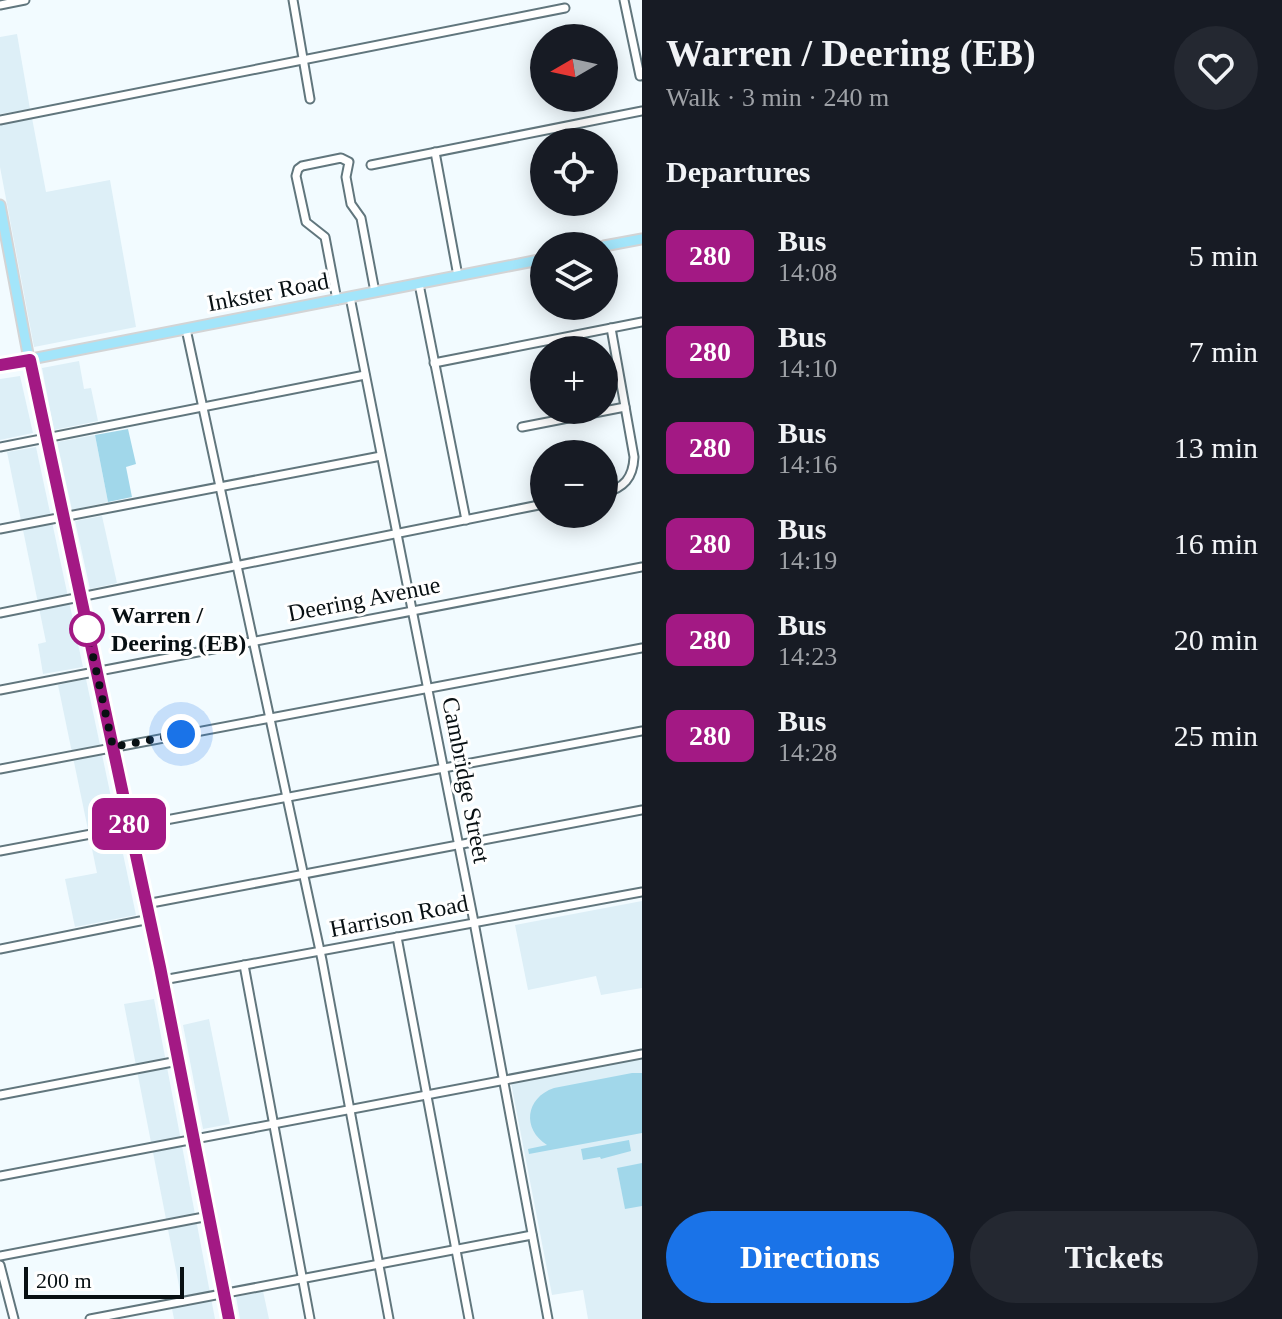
<!DOCTYPE html>
<html lang="en">
<head>
<meta charset="utf-8">
<style>
	:root { --surface:#171b24; --page:#242831; --text:#f1f3f6; --muted:#9ea1a6; --accent:#1a73e8 }
	body { margin:0; font-family:"Times New Roman",serif; background:var(--page); color:var(--text); height:100vh; display:flex; flex-direction:column; font-size:30px; white-space:nowrap }
	* { box-sizing:border-box; margin:0 }
	p { font-size:26px; color:var(--muted) }
	.icon { flex:none; width:44px; height:44px; fill:none; stroke:currentColor; stroke-width:2; stroke-linecap:round; stroke-linejoin:round }
	.map { position:relative; flex:1; overflow:hidden }
	.details { display:flex; flex-direction:column; background:var(--surface); width:640px }
	.details>* { flex:none }
	.badge { padding:0 16px; border-radius:12px; font-size:28px; line-height:52px }
	.needle { width:52px; rotate:261deg }
	.controls { position:absolute; left:530px; top:24px; display:grid; gap:16px }
	.controls a { display:grid; place-items:center; width:88px; height:88px; border-radius:50%; background:var(--surface); box-shadow:0 4px 20px #0003; font-size:40px }
	.scale { position:absolute; left:24px; bottom:20px; width:160px; box-sizing:border-box; padding-left:8px; border:4px solid #081013; border-top:0; font-size:22px; line-height:28px; white-space:nowrap; color:#081013; -webkit-text-stroke:6px #fff; paint-order:stroke }
	.you { position:absolute; width:40px; height:40px; margin:-20px; border:6px solid #fff; border-radius:50%; background:#1a73e8; box-shadow:0 0 0 12px #1a73e833 }
	.map>.badge { position:absolute; translate:-50% -50%; box-shadow:0 0 0 4px #fff }
	h2 { padding:0 24px; font-size:30px; line-height:72px }
	.round { display:grid; place-items:center; flex:none; width:84px; height:84px; border-radius:42px; background:var(--page) }
	.overview { display:flex; align-items:center; justify-content:space-between; height:136px; padding:0 24px }
	h1 { font-size:38px; font-weight:700; line-height:60px }
	.primary-button { display:flex; gap:16px; margin-top:auto; padding:16px 24px }
	.primary-button a { flex:1; height:92px; border-radius:48px; background:var(--accent); color:#fff; font-size:32px; font-weight:700; line-height:92px; text-align:center }
	.primary-button a+a { background:var(--page); color:var(--text) }
	ul { padding:0; list-style:none }
	li { display:flex; align-items:center; gap:24px; height:96px; padding:0 24px }
	li div { flex:1 }
	li b { display:block; font-size:30px }
	li em { font-style:normal }
	li .badge { min-width:88px; font-weight:700; text-align:center }
	main { display:flex; flex:1; min-height:0 }
	.map>svg:first-child { display:block }
	.built { fill:#ddeff7 }
	.green { fill:#a1d7ea }
	.lines { fill:none; stroke-linecap:round; stroke-linejoin:round }
	.minor-casing { stroke:#61767d; stroke-width:11 }
	.major-casing { stroke:#d3d4d5; stroke-width:13 }
	.minor { stroke:#fff; stroke-width:7 }
	.major { stroke:#a3e5fa; stroke-width:9 }
	.line-casing { stroke:#fff; stroke-width:18 }
	.line { stroke:#a31984; stroke-width:12 }
	.walk { stroke:#081013; stroke-width:8; stroke-dasharray:0 14.4 }
	.stop-dot { fill:#fff; stroke:#a31984; stroke-width:4 }
	.labels { text-anchor:middle; stroke-width:6; stroke-linejoin:round; paint-order:stroke }
	.street-label { font-size:24px; fill:#081013; stroke:#fff }
	.stop-label { font-size:24px; font-weight:bold; fill:#081013; stroke:#fff; text-anchor:start }
</style>
</head>
<body>
<main>
<div class="map">
<svg width="642" height="1319" viewBox="0 0 642 1319">
	<rect width="100%" height="100%" fill="#f2fbff"/>
	<!-- built -->
	<g class="built">
		<polygon points="17,34 30,109 0,114 0,37"/>
		<polygon points="32,118 46,192 110,180 136,327 34,347 0,167 0,125"/>
		<polygon points="79,361 84,389 91,388 98,421 54,430 42,368"/>
		<polygon points="20,376 33,433 0,440 0,379"/>
		<polygon points="95,435 108,502 72,510 57,442"/>
		<polygon points="36,447 83,667 43,674 38,644 46,642 7,452"/>
		<polygon points="102,516 117,583 90,589 75,521"/>
		<polygon points="86,679 136,915 75,927 65,879 97,873 58,685"/>
		<polygon points="642,901 642,988 601,995 596,976 528,990 515,925"/>
		<polygon points="154,999 215,1319 174,1319 172,1309 183,1306 124,1004"/>
		<polygon points="209,1019 230,1124 203,1129 183,1025"/>
		<polygon points="642,1058 642,1319 588,1319 583,1290 552,1295 511,1083"/>
		<polygon points="263,1291 269,1319 240,1319 236,1297"/>
	</g>
	<!-- green -->
	<g class="green">
		<polygon points="128,429 136,464 126,467 132,497 108,502 95,435"/>
		<path d="M632,1073H642V1133L529,1154L528,1149L547,1145C522,1129 525,1098 554,1088Z"/>
		<polygon points="629,1140 631,1151 601,1159 600,1157 583,1160 581,1149"/>
		<polygon points="642,1163 642,1206 625,1209 617,1168"/>
	</g>
	<g class="lines">
		<!-- minor casing -->
		<g class="minor-casing">
			<g id="minor">
				<polyline points="293,0 310,99"/>
				<polyline points="624,0 640,76"/>
				<polyline points="0,5 25,0"/>
				<polyline points="0,120 565,8"/>
				<polyline points="435,152 458,276"/>
				<polyline points="371,165 642,111"/>
				<polyline points="419,284 466,520"/>
				<polyline points="350,297 474,922 548,1319"/>
				<polyline points="337,300 325,237 306,222 296,176 298,169 302,166 341,158 349,162 346,177 351,204 361,218 375,292"/>
				<polyline points="186,329 322,960 389,1319"/>
				<polyline points="434,363 642,322"/>
				<polyline points="522,427 625,407"/>
				<polyline points="0,447 365,375"/>
				<path d="M604,493C624,488 633,478 634,457L611,328"/>
				<polyline points="0,529 381,456"/>
				<polyline points="0,613 544,504"/>
				<polyline points="0,690 642,567"/>
				<polyline points="0,769 642,648"/>
				<polyline points="0,851 642,731"/>
				<polyline points="146,904 642,810"/>
				<polyline points="397,937 469,1319"/>
				<polyline points="0,949 150,919"/>
				<polyline points="244,965 310,1319"/>
				<polyline points="163,980 642,892"/>
				<polyline points="0,1095 178,1061"/>
				<polyline points="0,1176 642,1054"/>
				<polyline points="0,1256 209,1216"/>
				<polyline points="0,1265 14,1319"/>
				<polyline points="90,1319 532,1235"/>
			</g>
		</g>
		<!-- major casing -->
		<g class="major-casing">
			<g id="major">
				<polyline points="0,205 28,354 160,967 229,1319"/>
				<polyline points="604,246 642,239"/>
				<polyline points="0,365 544,259"/>
			</g>
		</g>
		<!-- minor -->
		<use href="#minor" class="minor"/>
		<!-- major -->
		<use href="#major" class="major"/>
	</g>
	<g class="lines">
		<!-- line casing -->
		<g class="line-casing">
			<polyline id="line" points="0,365 30,360 160,967 229,1319"/>
		</g>
		<!-- line -->
		<use href="#line" class="line"/>
		<!-- walk -->
		<polyline class="walk" points="87,629 113,747 181,734"/>
	</g>
	<!-- markers -->
	<circle class="stop-dot" cx="87" cy="629" r="16"/>
	<g class="labels">
		<!-- street labels -->
		<g class="street-label">
			<text transform="translate(268 292) rotate(-11)" y="8">Inkster Road</text>
			<text transform="translate(364 599) rotate(-11)" y="8">Deering Avenue</text>
			<text transform="translate(466 780) rotate(79)" y="8">Cambridge Street</text>
			<text transform="translate(399 916) rotate(-11)" y="8">Harrison Road</text>
		</g>
		<!-- stop labels -->
		<g class="stop-label">
			<text x="111" y="623">Warren /<tspan x="111" dy="28">Deering (EB)</tspan></text>
		</g>
	</g>
</svg>
<div class="controls">
<a><svg class="needle" viewBox="-14 -14 28 28"><path d="M0-13l5 13h-10z" fill="#e53935"/><path d="M0 13l5-13h-10z" fill="#9ea1a6"/></svg></a>
<a><svg class="icon" aria-label="locate" viewBox="0 0 24 24"><circle cx="12" cy="12" r="6"/><path d="M12 2v4M12 18v4M2 12h4M18 12h4"/></svg></a>
<a><svg class="icon" aria-label="layers" viewBox="0 0 24 24"><path d="M12 4l9 5-9 5-9-5zM3 14l9 5 9-5"/></svg></a>
<a>+</a>
<a>−</a>
</div>
<div class="scale">200 m</div>
<div class="you" style="left:181px;top:734px"></div>
<b class="badge" style="left:129px;top:824px;background:#a31984;color:#fff">280</b>
</div>
<section class="details">
<div class="overview"><div><h1>Warren / Deering (EB)</h1><p>Walk · 3 min · 240 m</p></div><a class="round"><svg class="icon" aria-label="heart" viewBox="0 0 24 24"><path d="M12 20l-8-8c-3-5 5-10 8-4 3-6 11-1 8 4z"/></svg></a></div>
<h2>Departures</h2>
<ul>
<li><span class="badge" style="background:#a31984;color:#fff">280</span><div><b>Bus</b><p>14:08</p></div><em>5 min</em></li>
<li><span class="badge" style="background:#a31984;color:#fff">280</span><div><b>Bus</b><p>14:10</p></div><em>7 min</em></li>
<li><span class="badge" style="background:#a31984;color:#fff">280</span><div><b>Bus</b><p>14:16</p></div><em>13 min</em></li>
<li><span class="badge" style="background:#a31984;color:#fff">280</span><div><b>Bus</b><p>14:19</p></div><em>16 min</em></li>
<li><span class="badge" style="background:#a31984;color:#fff">280</span><div><b>Bus</b><p>14:23</p></div><em>20 min</em></li>
<li><span class="badge" style="background:#a31984;color:#fff">280</span><div><b>Bus</b><p>14:28</p></div><em>25 min</em></li>
</ul>
<div class="primary-button"><a>Directions</a><a>Tickets</a></div>
</section>
</main>
</body>
</html>
